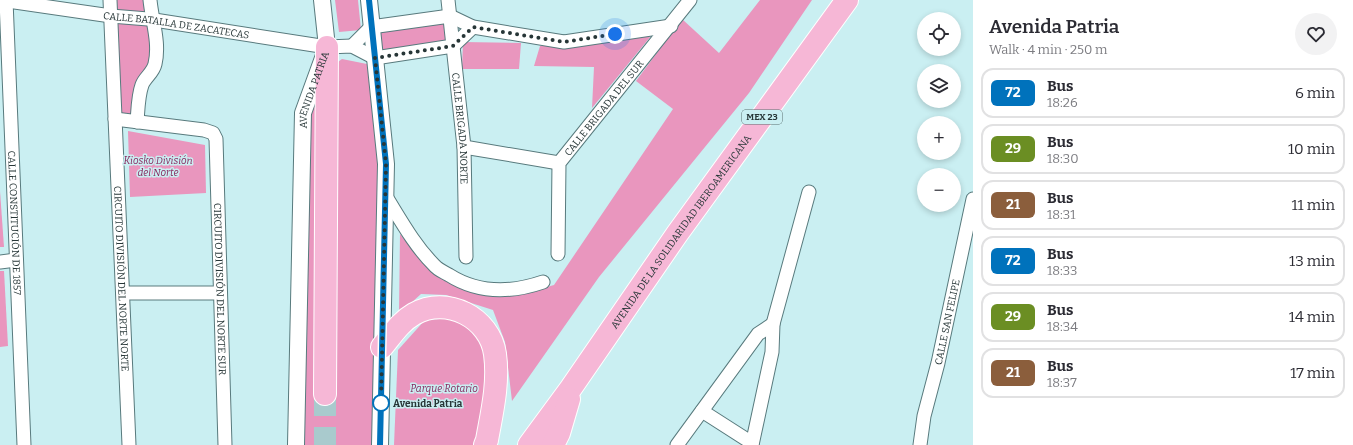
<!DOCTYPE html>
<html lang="en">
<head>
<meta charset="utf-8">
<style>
	:root { --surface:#fff; --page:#f2f2f3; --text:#2b2b33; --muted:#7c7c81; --line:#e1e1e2 }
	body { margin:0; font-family:Bitter,serif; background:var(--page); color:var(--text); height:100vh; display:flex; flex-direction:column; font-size:15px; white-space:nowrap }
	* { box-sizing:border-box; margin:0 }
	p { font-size:13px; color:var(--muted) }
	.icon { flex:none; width:22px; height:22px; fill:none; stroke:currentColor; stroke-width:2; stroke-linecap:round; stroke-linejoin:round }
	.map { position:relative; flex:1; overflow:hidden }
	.sheet { display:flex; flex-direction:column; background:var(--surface); width:380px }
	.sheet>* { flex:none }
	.badge { padding:0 8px; border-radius:6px; font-size:14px; line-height:26px }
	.fabs { position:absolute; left:917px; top:12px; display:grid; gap:8px }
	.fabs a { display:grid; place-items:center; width:44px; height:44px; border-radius:50%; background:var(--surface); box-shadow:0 2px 6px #0003; font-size:20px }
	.you { position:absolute; width:20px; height:20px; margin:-10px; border:3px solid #fff; border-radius:50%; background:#1a73e8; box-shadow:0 0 0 6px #1a73e833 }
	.map>.badge { position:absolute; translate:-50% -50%; box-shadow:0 0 0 2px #fff }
	.round { display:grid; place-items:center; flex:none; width:42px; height:42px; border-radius:21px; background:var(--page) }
	.overview { display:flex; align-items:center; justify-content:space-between; height:68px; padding:0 16px }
	h1 { font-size:19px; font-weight:600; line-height:30px }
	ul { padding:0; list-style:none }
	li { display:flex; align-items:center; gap:12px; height:50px; margin:0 8px 6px; padding:0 8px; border:2px solid var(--line); border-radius:12px }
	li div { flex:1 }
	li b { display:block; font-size:15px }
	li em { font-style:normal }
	li .badge { min-width:44px; font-weight:700; text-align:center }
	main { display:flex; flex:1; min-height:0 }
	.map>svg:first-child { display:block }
	.green { fill:#e996be }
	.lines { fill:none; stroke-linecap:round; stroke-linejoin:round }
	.trunk-tunnel { stroke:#a9cacd; stroke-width:22; stroke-dasharray:22 11; stroke-linecap:butt }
	.minor-casing { stroke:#587a7d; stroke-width:15 }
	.tertiary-casing { stroke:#587a7d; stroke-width:18 }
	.trunk-casing { stroke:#fff; stroke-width:24 }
	.minor { stroke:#fff; stroke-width:13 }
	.tertiary { stroke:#fff; stroke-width:16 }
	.trunk { stroke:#f6b7d6; stroke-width:22 }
	.line-casing { stroke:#fff; stroke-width:9 }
	.line { stroke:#0072bc; stroke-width:6 }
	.walk { stroke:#273637; stroke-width:4; stroke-dasharray:0 7.2 }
	.stop-dot { fill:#fff; stroke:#0072bc; stroke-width:2 }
	.labels { text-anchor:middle; stroke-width:3; stroke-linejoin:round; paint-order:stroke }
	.shield { fill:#caeff2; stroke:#586e6f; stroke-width:1 }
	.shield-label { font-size:9px; font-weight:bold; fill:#273637 }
	.street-label { font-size:10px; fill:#273637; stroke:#caeff2 }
	.park-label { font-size:10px; font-style:italic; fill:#86255c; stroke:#caeff2 }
	.stop-label { font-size:10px; font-weight:bold; fill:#273637; stroke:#caeff2; text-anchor:start }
</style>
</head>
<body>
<main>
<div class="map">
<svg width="973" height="445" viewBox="0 0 973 445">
	<rect width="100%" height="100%" fill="#caeff2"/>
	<!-- green -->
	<g class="green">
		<polygon points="110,0 146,0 148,19 111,16"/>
		<polygon points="335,0 358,0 361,30 339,32"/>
		<polygon points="760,0 812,0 749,93 599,277 512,401 505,342 493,310 446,295 421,294 399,314 400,234 432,272 457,286 486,296 518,295 554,285 673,109 636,81 682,19 719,53"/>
		<polygon points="450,16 453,46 375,58 372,30"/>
		<polygon points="152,20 157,50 133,118 115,119 111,22"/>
		<polygon points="651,36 592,108 594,67 534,66 540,46 582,46"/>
		<polygon points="463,42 521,43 519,69 462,69"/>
		<polygon points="342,59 367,64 378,160 373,445 304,445 311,116 323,73"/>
		<polygon points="128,131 205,145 206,193 130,197"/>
		<polygon points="0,191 4,247 0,247"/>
		<polygon points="0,271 4,271 8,346 0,347"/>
		<polygon points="455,318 472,328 488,352 479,445 394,445 398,350 425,320"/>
	</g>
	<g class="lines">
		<!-- trunk-tunnel -->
		<polyline class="trunk-tunnel" points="325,394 325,445"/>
		<!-- minor casing -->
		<g class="minor-casing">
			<g id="minor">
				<path id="s1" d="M1,0L111,16L148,19L327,47L352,46L375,58L453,46L473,27"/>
				<path id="s2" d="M6,0L24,445"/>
				<path id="s3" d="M110,0L129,445"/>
				<path id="s4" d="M448,0L464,147L466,257"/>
				<polyline points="352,46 371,27 450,16 473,27 564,42 671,26"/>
				<path id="s5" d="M115,119L204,130L213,133L216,139L225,445"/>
				<path d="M137,122C138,110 138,96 142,85C145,77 153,73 155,64C160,43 152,21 150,0"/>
				<polyline points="464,147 559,163"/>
				<path d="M385,195C400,219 414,245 434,265C438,270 444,272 449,275C479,294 511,293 543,282"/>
				<path id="s6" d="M558,254L559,163L690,0"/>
				<polyline points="0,262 16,260"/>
				<polyline points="123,293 220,293"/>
				<polyline points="702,411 752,443"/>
				<polyline points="677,445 758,334 773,324"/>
				<polyline points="752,445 772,352 773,324 809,192"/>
				<path id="s7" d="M920,445L924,416L938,363L973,199"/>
			</g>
		</g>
		<!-- tertiary casing -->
		<g class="tertiary-casing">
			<g id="tertiary">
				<polyline points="369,0 386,164 380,445"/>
				<path id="s8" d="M296,445L303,113L327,47L322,0"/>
			</g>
		</g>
		<!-- trunk casing -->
		<g class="trunk-casing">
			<g id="trunk">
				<path d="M382,347C392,335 400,322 414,314C447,295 490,318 495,354C499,383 492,412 487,440L485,445"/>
				<polyline points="325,394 327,47"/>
				<path id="s9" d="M529,445L571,388L677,234L847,0"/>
				<polyline points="553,445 559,433 569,399"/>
			</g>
		</g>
		<!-- minor -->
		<use href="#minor" class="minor"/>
		<!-- tertiary -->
		<use href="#tertiary" class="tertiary"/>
		<!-- trunk -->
		<use href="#trunk" class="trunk"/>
	</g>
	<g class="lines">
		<!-- line casing -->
		<g class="line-casing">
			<polyline id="line" points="369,0 386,164 380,445"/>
		</g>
		<!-- line -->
		<use href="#line" class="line"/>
		<!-- walk -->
		<polyline class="walk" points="381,403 386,164 375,58 453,46 473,27 564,42 615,34"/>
	</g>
	<!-- markers -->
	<circle class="stop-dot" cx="381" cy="403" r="8"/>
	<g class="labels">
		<!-- shield labels -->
		<rect class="shield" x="742" y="110" width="40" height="14" rx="3"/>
		<g class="shield-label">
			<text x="762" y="120">MEX 23</text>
		</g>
		<!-- street labels -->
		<g class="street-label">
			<text dy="4" stroke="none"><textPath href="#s1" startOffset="177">CALLE BATALLA DE ZACATECAS</textPath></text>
			<text dy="4" stroke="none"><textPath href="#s8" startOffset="357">AVENIDA PATRIA</textPath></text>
			<text dy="4" stroke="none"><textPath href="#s6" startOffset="162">CALLE BRIGADA DEL SUR</textPath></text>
			<text dy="4" stroke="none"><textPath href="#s4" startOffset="129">CALLE BRIGADA NORTE</textPath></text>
			<text dy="4" stroke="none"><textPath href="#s2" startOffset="223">CALLE CONSTITUCIÓN DE 1857</textPath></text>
			<text dy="4" stroke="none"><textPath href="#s9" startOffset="262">AVENIDA DE LA SOLIDARIDAD IBEROAMERICANA</textPath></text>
			<text dy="4" stroke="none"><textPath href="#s3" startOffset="279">CIRCUITO DIVISIÓN DEL NORTE NORTE</textPath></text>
			<text dy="4" stroke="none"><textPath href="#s5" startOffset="256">CIRCUITO DIVISIÓN DEL NORTE SUR</textPath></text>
			<text dy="4" stroke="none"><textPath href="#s7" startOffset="126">CALLE SAN FELIPE</textPath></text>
		</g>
		<!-- park labels -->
		<g class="park-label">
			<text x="158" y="164">Kiosko División<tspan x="158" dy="12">del Norte</tspan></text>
			<text x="444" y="392">Parque Rotario</text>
		</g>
		<!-- stop labels -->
		<g class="stop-label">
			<text x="393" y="407">Avenida Patria</text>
		</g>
	</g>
</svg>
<div class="fabs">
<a><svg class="icon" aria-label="locate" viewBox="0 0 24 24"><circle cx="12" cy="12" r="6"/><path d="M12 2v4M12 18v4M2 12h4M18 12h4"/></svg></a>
<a><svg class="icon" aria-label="layers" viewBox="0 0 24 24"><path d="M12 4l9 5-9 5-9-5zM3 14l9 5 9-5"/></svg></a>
<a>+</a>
<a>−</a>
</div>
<div class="you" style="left:615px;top:34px"></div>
</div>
<section class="sheet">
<div class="overview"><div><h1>Avenida Patria</h1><p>Walk · 4 min · 250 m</p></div><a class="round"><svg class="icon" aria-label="heart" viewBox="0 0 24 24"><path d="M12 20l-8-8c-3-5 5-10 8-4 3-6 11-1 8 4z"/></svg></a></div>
<ul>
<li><span class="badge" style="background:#0072bc;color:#fff">72</span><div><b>Bus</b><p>18:26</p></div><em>6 min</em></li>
<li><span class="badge" style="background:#6b8e23;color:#fff">29</span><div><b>Bus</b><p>18:30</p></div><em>10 min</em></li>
<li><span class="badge" style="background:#8b5e3c;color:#fff">21</span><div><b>Bus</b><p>18:31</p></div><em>11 min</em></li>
<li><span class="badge" style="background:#0072bc;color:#fff">72</span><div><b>Bus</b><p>18:33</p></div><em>13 min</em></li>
<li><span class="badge" style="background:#6b8e23;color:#fff">29</span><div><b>Bus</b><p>18:34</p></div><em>14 min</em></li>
<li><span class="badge" style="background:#8b5e3c;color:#fff">21</span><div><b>Bus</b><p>18:37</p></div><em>17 min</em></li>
</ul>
</section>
</main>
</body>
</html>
